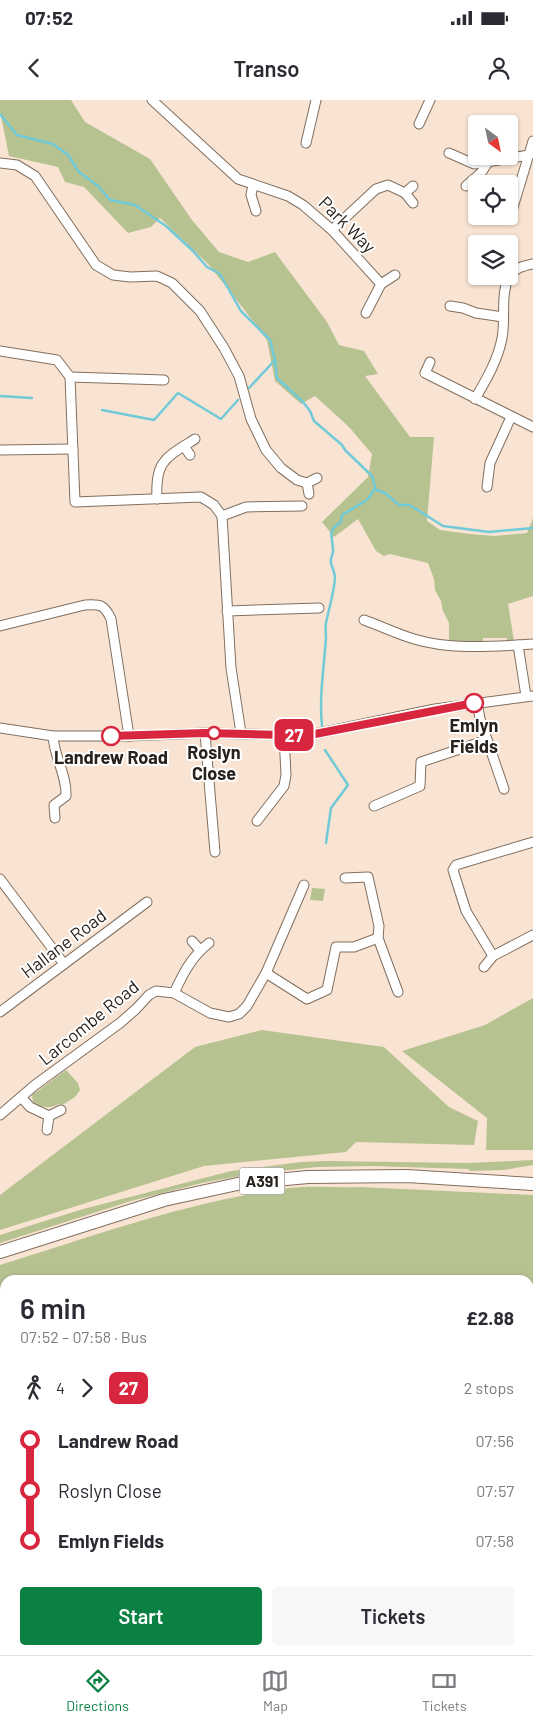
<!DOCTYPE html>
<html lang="en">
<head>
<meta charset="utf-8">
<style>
	:root { --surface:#fff; --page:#f7f7f7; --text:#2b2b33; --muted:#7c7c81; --line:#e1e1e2; --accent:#0b8043 }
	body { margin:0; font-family:Barlow,sans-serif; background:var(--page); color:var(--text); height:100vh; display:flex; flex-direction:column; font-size:19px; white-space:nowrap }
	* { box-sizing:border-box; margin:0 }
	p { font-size:16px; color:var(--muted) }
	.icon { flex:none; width:28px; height:28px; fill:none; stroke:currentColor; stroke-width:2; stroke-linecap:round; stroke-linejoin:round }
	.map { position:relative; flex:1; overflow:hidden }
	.panel { position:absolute; left:0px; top:1175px; width:534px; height:380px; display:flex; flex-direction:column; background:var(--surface); border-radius:15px 15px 0 0; box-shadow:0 1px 4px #0004 }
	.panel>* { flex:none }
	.badge { padding:0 10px; border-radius:8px; font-size:18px; line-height:32px }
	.needle { width:32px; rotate:147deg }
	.controls { position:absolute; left:468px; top:15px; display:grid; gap:10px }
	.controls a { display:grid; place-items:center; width:50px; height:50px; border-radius:5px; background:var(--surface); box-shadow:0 1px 4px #0004; font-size:25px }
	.map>.badge { position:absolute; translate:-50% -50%; box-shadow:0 0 0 2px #fff }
	.legs { display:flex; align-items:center; gap:8px; height:55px; padding:0 20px; font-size:16px }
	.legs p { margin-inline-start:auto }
	.head { display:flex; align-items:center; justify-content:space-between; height:85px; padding:0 20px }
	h1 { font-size:28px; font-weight:600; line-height:38px }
	.cta { display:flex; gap:10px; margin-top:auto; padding:10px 20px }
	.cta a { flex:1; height:58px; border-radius:5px; background:var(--accent); color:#fff; font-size:20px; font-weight:600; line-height:58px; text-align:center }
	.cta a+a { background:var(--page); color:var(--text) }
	ul { padding:0 20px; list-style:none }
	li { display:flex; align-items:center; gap:18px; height:50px; font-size:19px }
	li i { display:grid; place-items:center; width:8px; height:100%; margin:0 6px; background:currentColor }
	li i::after { content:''; width:12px; height:12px; margin:-6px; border:4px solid; border-radius:50%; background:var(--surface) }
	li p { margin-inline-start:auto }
	li:first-child i { background:linear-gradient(#0000 50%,currentColor 0) }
	li:last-child i { background:linear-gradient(currentColor 50%,#0000 0) }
	.status { display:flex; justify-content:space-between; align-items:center; height:35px; padding:0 25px; background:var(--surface); direction:ltr }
	.status svg { height:14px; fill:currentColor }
	header { display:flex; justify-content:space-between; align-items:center; height:65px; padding:0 20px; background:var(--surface); font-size:22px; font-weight:600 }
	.menu { display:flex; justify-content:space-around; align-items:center; height:70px; border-top:1px solid var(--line); background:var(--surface); font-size:14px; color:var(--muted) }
	.menu a { display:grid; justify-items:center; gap:2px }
	.menu .on { color:var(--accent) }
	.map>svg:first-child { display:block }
	.green { fill:#b7c291 }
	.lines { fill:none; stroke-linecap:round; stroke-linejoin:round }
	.stream { stroke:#70cad7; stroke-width:2.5 }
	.minor-casing { stroke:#816f5f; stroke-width:11 }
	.highway-casing { stroke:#816f5f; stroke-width:14 }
	.minor { stroke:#fff; stroke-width:9 }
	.highway { stroke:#fff; stroke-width:12 }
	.line-1-casing { stroke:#fff; stroke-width:11 }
	.line-1 { stroke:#d7263d; stroke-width:8 }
	.stop-1-dot { fill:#fff; stroke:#d7263d; stroke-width:2.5 }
	.labels { text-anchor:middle; stroke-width:4; stroke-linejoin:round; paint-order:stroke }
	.shield { fill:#fff; stroke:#69645f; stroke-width:1 }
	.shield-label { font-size:16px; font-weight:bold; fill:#29211b }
	.street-label { font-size:18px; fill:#29211b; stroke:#fff }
	.stop-label { font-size:18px; font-weight:bold; fill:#29211b; stroke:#fff }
</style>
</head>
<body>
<div class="status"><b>07:52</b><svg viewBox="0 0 49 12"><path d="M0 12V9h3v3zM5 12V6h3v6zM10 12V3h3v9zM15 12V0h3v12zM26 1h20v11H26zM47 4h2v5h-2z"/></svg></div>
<header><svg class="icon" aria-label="back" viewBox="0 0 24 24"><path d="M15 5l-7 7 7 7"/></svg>Transo<svg class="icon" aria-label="person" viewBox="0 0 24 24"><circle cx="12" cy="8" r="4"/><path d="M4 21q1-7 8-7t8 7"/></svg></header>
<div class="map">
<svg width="533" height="1555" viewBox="0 0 533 1555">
	<rect width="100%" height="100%" fill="#f9e4d3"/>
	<!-- green -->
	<g class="green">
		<polygon points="0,0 71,0 85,22 150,59 192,120 219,152 248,162 275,152 327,222 339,245 364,251 378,274 365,276 410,337 434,337 427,421 440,430 470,434 494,436 527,433 533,418 533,496 508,504 514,541 507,542 507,538 483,538 483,544 449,542 449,523 443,511 441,501 435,490 434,479 428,463 390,454 384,456 376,451 358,419 334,437 322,422 368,377 372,354 349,327 315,296 301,304 275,281 267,240 243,208 208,164 160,118 151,127 128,133 84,87 65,82 58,67 9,56 0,11"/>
		<polygon points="312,788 325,789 323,801 310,800"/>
		<polygon points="533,898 533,1050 486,1050 487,1018 402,951 485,925"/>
		<polygon points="262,930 384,947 449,1007 478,1021 474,1045 356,1042 346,1052 204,1066 0,1130 0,1095 195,947"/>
		<path d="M66,970L78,983L80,990L75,997L62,1005L59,1004C49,1009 42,1008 33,1002L32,995Z"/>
		<polygon points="533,1060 533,1065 504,1070 470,1071 468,1069 371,1066 317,1067 251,1074 202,1083 131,1101 0,1143 0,1135 83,1109 231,1071 301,1062 325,1061 468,1063"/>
		<path d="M360,1087L533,1095V1555H122L119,1550H529V1180H5V1309L0,1300V1165C93,1136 186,1102 283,1089C308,1085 335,1088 360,1087Z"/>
		<polygon points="0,1347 5,1357 5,1409 0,1374"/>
	</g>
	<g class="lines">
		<!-- stream -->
		<g class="stream">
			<polyline points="0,14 17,35 53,44 68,55 79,72 98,86 110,100 135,105 166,126 193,151 207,167 220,174 241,211 270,240 275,260 277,278 303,302 310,311 314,321 342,345 345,350 372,376 376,390 385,393 399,405 409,405 416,409 443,426 489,432 533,428"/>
			<polyline points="249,288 275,260"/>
			<polyline points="0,296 32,298"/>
			<polyline points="102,310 154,320 178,293 221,319 238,300"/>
			<path d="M322,626C319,597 324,567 326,538C326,533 325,528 326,523C329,508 334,493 335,478C335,472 332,468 331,463C330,459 332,456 333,452C334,439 325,431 341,422L342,415L367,400L375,389"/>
			<polyline points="325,650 348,685 331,708 326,743"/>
		</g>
		<!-- minor casing -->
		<g class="minor-casing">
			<g id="minor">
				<polyline points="152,0 238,79 288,96 303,105 332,130 381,184 366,213"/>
				<polyline points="419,24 430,0"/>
				<polyline points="306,43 316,0"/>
				<polyline points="449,53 474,64 529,55"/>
				<polyline points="0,63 17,65 35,76 96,165 113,175 130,177 157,176 172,183 200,211 224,248 239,276 251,319 266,350 281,368 297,380 307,383 317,378"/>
				<polyline points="253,85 251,95 256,111"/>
				<polyline points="466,86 481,73 488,62"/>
				<polyline points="405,93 413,86"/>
				<polyline points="511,114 533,41"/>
				<polyline points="332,130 376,89 388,85 405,93 413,103"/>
				<path d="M509,176C515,168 523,166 533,164"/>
				<polyline points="381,184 395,175"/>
				<polyline points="450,206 463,208 476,213 503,217"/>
				<polyline points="0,251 57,260 70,277 75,402 201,397 214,405 222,416 231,568 241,633"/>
				<polyline points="430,262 425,273 533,327"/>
				<polyline points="70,277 164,280"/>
				<path d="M475,299C486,280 498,260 502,238C506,218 500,196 509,176"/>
				<polyline points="184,346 190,355"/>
				<polyline points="0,350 73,349"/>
				<polyline points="307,383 309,394"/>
				<polyline points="487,387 490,363 511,317"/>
				<path d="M157,399C155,361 165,358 195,339"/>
				<polyline points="222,416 246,407 302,406"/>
				<polyline points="227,511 319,508"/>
				<path d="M364,520C381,526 397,534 414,539C447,549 484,547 518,545L526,596"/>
				<path d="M0,526L85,505C100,504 104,504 111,519L129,636"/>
				<polyline points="518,545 533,544"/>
				<polyline points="477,602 480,619 504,689"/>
				<polyline points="0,628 53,636 129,636 205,633 284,635 315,634 435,609 533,596"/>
				<polyline points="205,633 215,752"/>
				<path d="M53,636C54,657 67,675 66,696L54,705L55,718"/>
				<polyline points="374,706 420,686 421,662 487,640"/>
				<polyline points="257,721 284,686 286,675 284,635"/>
				<polyline points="0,779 64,864"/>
				<polyline points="378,838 398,892"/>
				<polyline points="192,841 200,850"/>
				<polyline points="493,856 466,811 453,770 456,765 533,742"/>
				<polyline points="484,867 493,856 533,835"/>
				<polyline points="266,873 307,899 327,890 336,847 354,847 378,838 379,826 368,777 345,778"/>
				<path d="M174,893C183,874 191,857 209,843"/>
				<polyline points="0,912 147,802"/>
				<polyline points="21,997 30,1007 49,1016 47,1030"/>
				<polyline points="0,1015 35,985 120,923 136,909 149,895 156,891 174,893 210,913 229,917 239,914 247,906 266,873 304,785"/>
				<polyline points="49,1016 61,1010"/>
				<polyline points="0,1321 5,1331"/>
				<polyline points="109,1550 111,1555"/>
			</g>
		</g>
		<!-- highway casing -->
		<g class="highway-casing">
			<polyline id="highway" points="0,1152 164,1100 242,1083 308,1077 407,1076 533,1084"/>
		</g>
		<!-- minor -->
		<use href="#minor" class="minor"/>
		<!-- highway -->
		<use href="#highway" class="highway"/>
	</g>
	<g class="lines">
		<!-- line-1 casing -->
		<g class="line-1-casing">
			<polyline id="line-1" points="111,636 205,633 284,635 315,634 474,603"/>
		</g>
		<!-- line-1 -->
		<use href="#line-1" class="line-1"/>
	</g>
	<!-- markers -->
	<g class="stop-1-dot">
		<circle cx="474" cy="603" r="9"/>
		<circle cx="214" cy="633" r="6"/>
		<circle cx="111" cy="636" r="9"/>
	</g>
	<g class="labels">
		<!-- shield labels -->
		<rect class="shield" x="239.5" y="1067.5" width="45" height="27" rx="4"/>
		<g class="shield-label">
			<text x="262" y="1087">A391</text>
		</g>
		<!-- street labels -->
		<g class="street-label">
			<text transform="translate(347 125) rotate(45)" y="6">Park Way</text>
			<text transform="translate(64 844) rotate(-37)" y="6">Hallane Road</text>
			<text transform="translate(89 923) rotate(-39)" y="6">Larcombe Road</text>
		</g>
		<!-- stop labels -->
		<g class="stop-label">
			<text x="474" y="632">Emlyn<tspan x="474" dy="21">Fields</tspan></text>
			<text x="214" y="659">Roslyn<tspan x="214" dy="21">Close</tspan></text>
			<text x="111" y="664">Landrew Road</text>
		</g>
	</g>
</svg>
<div class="controls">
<a><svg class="needle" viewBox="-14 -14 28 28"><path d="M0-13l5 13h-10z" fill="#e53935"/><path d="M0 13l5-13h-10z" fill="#7c7c81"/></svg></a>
<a><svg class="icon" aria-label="locate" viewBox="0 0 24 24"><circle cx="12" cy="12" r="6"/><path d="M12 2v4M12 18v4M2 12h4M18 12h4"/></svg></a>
<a><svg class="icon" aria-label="layers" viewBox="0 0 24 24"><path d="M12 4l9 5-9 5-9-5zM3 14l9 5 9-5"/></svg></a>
</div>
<b class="badge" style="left:294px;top:635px;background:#d7263d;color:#fff">27</b>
<section class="panel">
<div class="head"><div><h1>6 min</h1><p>07:52 – 07:58 · Bus</p></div><b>£2.88</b></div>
<div class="legs"><svg class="icon" aria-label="walk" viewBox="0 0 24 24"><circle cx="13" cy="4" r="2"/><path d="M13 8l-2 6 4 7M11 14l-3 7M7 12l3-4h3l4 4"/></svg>4<svg class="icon" aria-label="forward" viewBox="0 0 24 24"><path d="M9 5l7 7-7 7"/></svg><b class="badge" style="background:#d7263d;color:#fff">27</b><p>2 stops</p></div>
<ul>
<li><i style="color:#d7263d"></i><b>Landrew Road</b><p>07:56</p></li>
<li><i style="color:#d7263d"></i><span>Roslyn Close</span><p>07:57</p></li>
<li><i style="color:#d7263d"></i><b>Emlyn Fields</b><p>07:58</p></li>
</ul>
<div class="cta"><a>Start</a><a>Tickets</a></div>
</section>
</div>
<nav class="menu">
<a class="on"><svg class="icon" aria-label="directions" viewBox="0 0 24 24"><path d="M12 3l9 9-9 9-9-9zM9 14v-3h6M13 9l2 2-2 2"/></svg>Directions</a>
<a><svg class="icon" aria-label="map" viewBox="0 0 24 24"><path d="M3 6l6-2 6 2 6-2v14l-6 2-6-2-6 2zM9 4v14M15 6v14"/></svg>Map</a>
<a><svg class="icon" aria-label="tickets" viewBox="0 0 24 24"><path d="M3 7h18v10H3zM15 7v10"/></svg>Tickets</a>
</nav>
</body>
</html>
